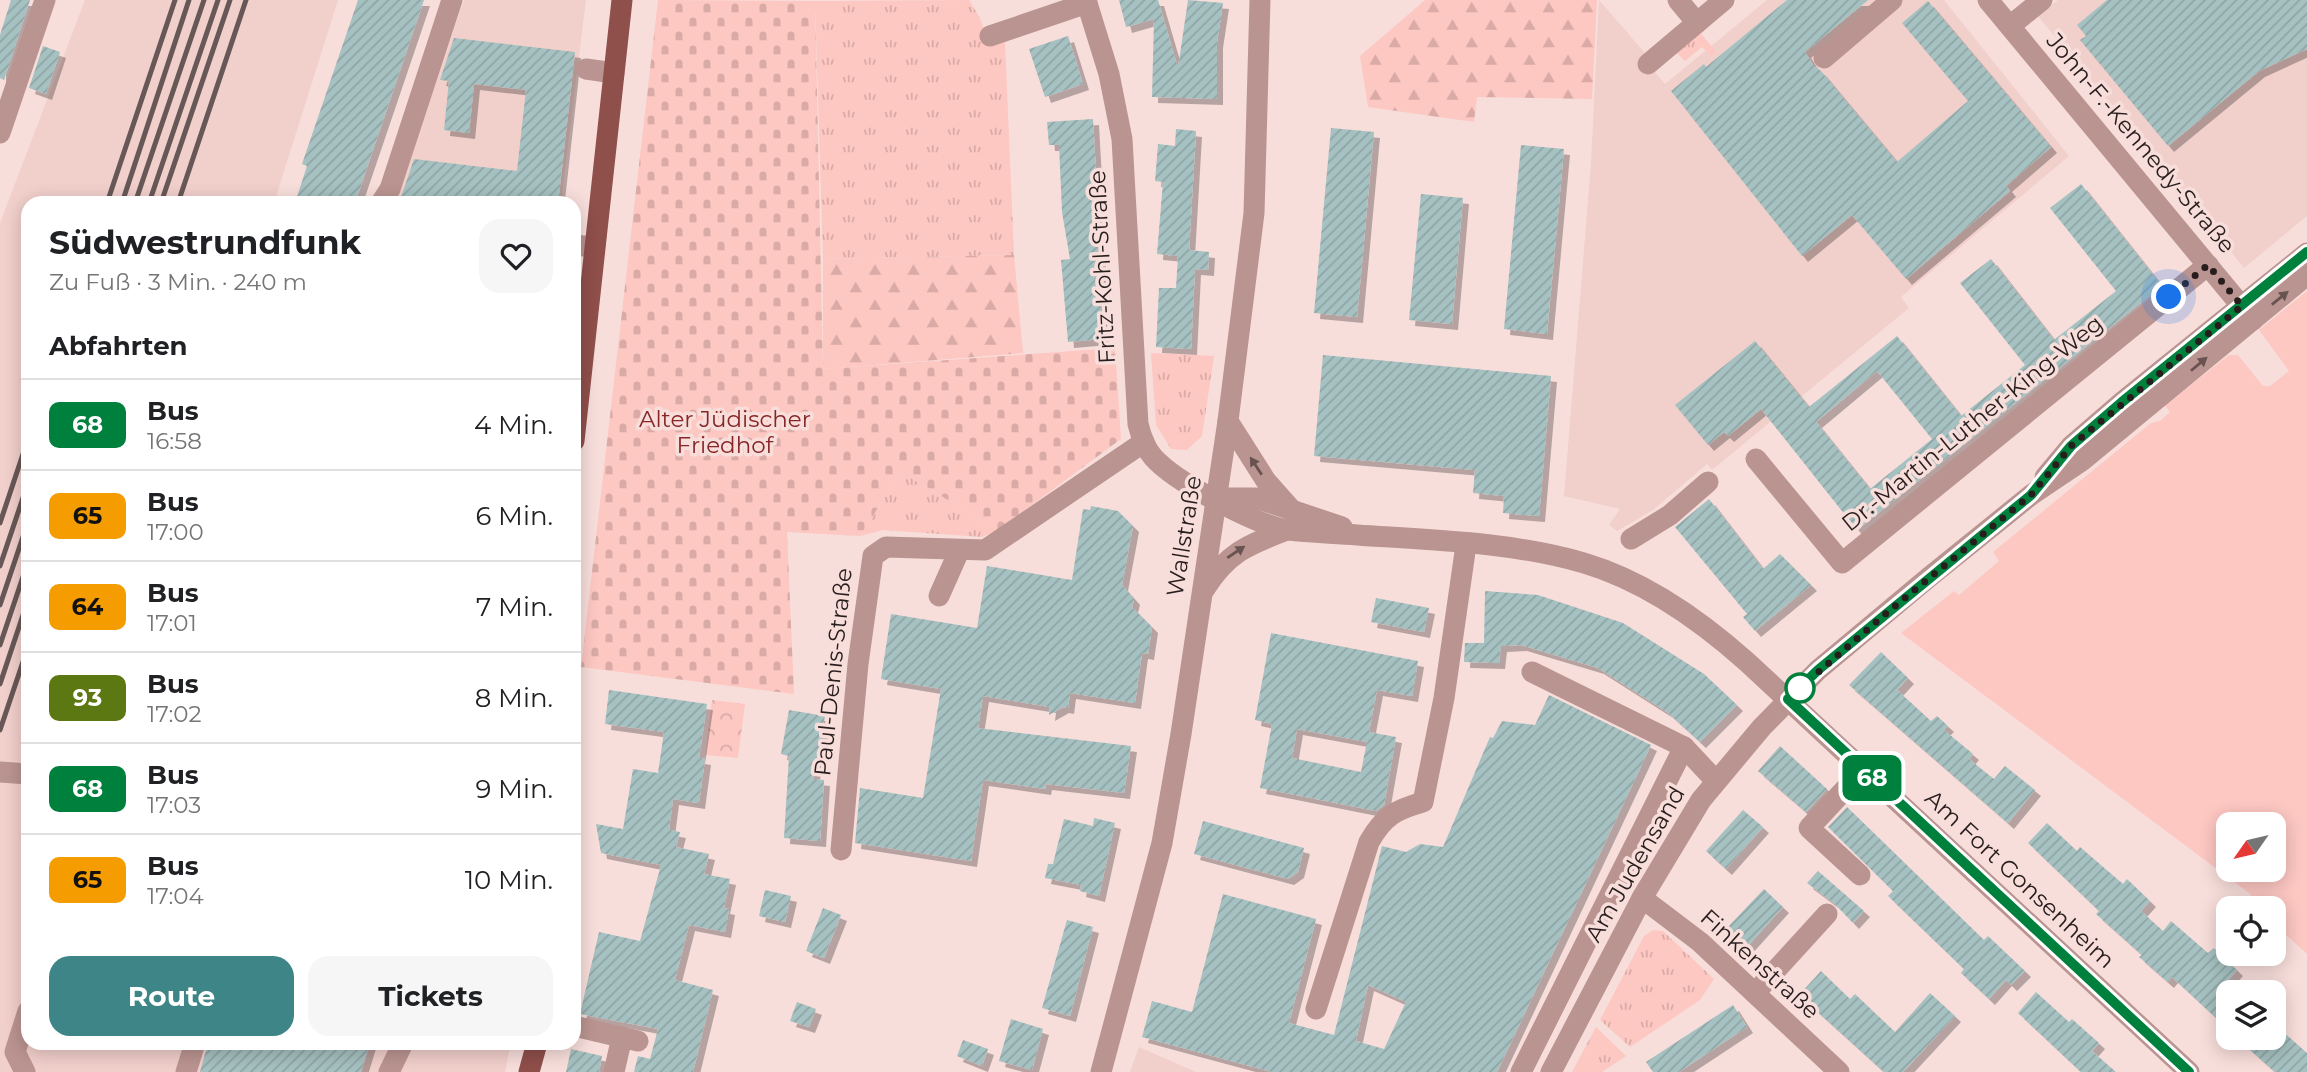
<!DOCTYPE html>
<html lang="de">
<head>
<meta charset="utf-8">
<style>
	:root { --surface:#fff; --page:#f6f6f6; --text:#202124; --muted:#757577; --line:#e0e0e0; --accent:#3d8586 }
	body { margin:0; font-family:Montserrat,sans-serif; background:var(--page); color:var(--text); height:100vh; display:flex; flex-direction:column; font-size:26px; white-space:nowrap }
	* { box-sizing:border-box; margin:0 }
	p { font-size:23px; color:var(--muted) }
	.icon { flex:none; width:38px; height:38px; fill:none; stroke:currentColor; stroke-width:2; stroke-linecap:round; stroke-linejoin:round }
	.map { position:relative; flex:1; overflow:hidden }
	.details { position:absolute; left:21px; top:196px; width:560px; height:854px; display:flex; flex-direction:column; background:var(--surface); border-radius:21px; box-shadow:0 4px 18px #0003 }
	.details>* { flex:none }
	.badge { padding:0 14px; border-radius:10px; font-size:24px; line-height:46px }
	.needle { width:46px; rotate:236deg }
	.buttons { position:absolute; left:2216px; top:812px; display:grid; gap:14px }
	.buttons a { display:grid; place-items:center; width:70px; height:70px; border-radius:14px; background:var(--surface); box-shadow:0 4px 18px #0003; font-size:35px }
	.you { position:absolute; width:35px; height:35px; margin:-18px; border:5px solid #fff; border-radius:50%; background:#1a73e8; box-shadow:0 0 0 10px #1a73e833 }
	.map>.badge { position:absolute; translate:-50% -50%; box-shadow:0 0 0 4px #fff }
	h2 { padding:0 28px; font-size:26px; line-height:63px }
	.round { display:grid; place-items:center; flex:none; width:74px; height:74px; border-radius:21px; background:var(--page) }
	.overview { display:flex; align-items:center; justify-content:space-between; height:119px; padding:0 28px }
	h1 { font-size:33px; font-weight:700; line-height:52px }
	.button { display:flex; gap:14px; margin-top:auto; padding:14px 28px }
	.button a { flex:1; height:80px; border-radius:21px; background:var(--accent); color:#fff; font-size:28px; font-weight:700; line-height:80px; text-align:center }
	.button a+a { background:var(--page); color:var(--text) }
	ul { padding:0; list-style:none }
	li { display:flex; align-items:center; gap:21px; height:91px; padding:0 28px; border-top:2px solid var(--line) }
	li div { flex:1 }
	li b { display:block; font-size:26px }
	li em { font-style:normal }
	li .badge { min-width:77px; font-weight:700; text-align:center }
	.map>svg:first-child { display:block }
	.built { fill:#f1cfcb }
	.grass { fill:url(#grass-tufts) }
	.forest { fill:url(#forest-firs) }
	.cemetery { fill:url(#cemetery-stones) }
	.park { fill:url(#park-crowns) }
	.pitch { fill:#fdc7c2; fill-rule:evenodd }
	.building { fill:url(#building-hatch); fill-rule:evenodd; filter:url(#shadow) }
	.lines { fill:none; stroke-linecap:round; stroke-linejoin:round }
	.minor { stroke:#ba9490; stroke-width:21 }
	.major { stroke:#8f4f4b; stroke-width:21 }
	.rail { stroke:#675857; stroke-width:5 }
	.oneway { fill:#695351 }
	.line-casing { stroke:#fff; stroke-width:16 }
	.line { stroke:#00803d; stroke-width:10 }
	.walk { stroke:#271d1d; stroke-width:7; stroke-dasharray:0 12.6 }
	.stop-dot { fill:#fff; stroke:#00803d; stroke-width:3.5 }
	.labels { text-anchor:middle; stroke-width:7; stroke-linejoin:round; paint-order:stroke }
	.street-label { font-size:23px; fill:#271d1d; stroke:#f8dedb }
	.park-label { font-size:23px; fill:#872527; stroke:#f8dedb }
</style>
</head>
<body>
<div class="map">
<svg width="2307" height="1072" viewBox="0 0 2307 1072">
	<defs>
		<pattern id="grass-tufts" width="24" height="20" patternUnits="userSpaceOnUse" patternTransform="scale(1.75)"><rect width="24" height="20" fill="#fdc7c2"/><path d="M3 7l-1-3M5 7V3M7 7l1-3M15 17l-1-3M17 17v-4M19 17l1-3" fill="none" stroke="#d9aaa6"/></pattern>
		<pattern id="forest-firs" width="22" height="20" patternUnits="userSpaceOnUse" patternTransform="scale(1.75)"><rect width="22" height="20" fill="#fdc7c2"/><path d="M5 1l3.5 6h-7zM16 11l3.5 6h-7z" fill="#d9aaa6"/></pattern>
		<pattern id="cemetery-stones" width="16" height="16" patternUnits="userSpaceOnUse" patternTransform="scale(1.75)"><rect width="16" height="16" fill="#fdc7c2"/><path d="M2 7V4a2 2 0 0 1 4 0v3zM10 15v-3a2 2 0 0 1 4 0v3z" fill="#d9aaa6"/></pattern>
		<pattern id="park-crowns" width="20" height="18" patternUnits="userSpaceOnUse" patternTransform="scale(1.75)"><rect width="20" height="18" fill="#fdc7c2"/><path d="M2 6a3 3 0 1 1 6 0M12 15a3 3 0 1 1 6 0" fill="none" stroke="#d9aaa6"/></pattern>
		<pattern id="building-hatch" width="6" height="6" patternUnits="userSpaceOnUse" patternTransform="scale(1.75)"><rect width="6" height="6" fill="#a6c1c1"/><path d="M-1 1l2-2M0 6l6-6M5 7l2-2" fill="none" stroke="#8fa5a5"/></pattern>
		<filter id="shadow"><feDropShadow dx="6" dy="6" stdDeviation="0" flood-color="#0004"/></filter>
	</defs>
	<rect width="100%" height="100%" fill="#f8dedb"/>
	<!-- built -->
	<g class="built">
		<polygon points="85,0 338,0 274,203 28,203 28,1043 511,1043 505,1072 0,1072 0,223"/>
		<polygon points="464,0 586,0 561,203 395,203"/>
		<polygon points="1599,0 1645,53 1642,57 1665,84 1767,0 1944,0 2069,156 1901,297 1909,308 1712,470 1707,464 1653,510 1617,531 1609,525 1620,509 1564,496 1591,163"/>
		<polygon points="2058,0 2307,0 2307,216 2244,268 2038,16"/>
		<polygon points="1139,1047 1196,1072 1130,1072"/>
	</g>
	<!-- grass -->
	<g class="grass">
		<polygon points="969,0 980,18 990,47 1005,42 1014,255 823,259 815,1"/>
		<polygon points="1699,31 1716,52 1711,56 1702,47 1685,61 1675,51"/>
		<polygon points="1151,353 1214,356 1202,436 1187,450 1171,449 1156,425"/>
		<polygon points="901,472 998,530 982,537 883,530 860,536"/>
		<polygon points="1653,930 1663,931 1714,979 1700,1000 1630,1047 1600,1020 1644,936"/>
		<polygon points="1596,1027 1626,1056 1602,1072 1572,1072"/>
	</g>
	<!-- forest -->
	<g class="forest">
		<polygon points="1425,0 1597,0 1592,99 1477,97 1474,122 1368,107 1360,56"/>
		<polygon points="1014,255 1023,353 823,369 823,259"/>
	</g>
	<!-- cemetery -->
	<polygon class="cemetery" points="658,0 815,1 823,369 1115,348 1121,439 998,530 901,472 860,536 787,532 794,694 581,667"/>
	<!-- park -->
	<polygon class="park" points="712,700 745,704 738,758 705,755"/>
	<!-- pitch -->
	<path class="pitch" d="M2307,291V954L2273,923V908H2261L2249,893L1901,633L1954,591L1959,595L1999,561L1993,552L2151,423L2160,421L2170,412L2165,405L2229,355H2238L2263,386H2270L2289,371L2259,330ZM2228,824H2273V870H2228Z"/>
	<!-- building -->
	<g class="building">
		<polygon points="11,0 30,0 4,80 0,78 0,35"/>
		<polygon points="358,0 424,0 355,203 295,203 307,166 302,164"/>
		<polygon points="1119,0 1158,0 1178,68 1188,0 1223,3 1217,42 1217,99 1152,97 1154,19 1126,27"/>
		<polygon points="1787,0 1868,0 1805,52 1814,66 1821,71 1897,162 1968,101 1902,23 1928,1 2051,147 2006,186 2010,191 1906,279 1852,215 1802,256 1671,91 1704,64 1706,67"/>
		<polygon points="2107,0 2307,0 2307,49 2259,71 2168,146 2080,40 2086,36 2077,25"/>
		<polygon points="1068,36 1083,84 1045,97 1029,49"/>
		<polygon points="454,38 575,52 558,203 399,203 414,159 517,171 526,90 474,84 469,133 444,130 449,81 440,80"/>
		<polygon points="43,46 60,52 46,94 29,88"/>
		<polygon points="1093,119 1097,191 1094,192 1101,236 1097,237 1103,285 1099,285 1103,339 1068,342 1061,260 1070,259 1062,212 1059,145 1049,145 1047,122"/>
		<polygon points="1331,128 1374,132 1357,317 1314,313"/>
		<polygon points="1176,129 1196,131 1189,250 1209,252 1208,270 1195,269 1191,349 1156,347 1159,288 1176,288 1178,256 1157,254 1163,182 1155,181 1158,144 1175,146"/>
		<polygon points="1521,145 1564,149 1547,334 1504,329"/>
		<path d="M2081,184L2162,286L1857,530L1761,409L1728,436L1724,432L1708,445L1675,405L1755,341L1809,407L1897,336L1961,416L2025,365L1960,283L1991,259L2054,340L2116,291L2050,208ZM1877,371L1932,439L1870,489L1816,422Z"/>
		<polygon points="1421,194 1463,198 1452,324 1409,320"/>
		<polygon points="1323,355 1551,376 1539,516 1503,513 1504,496 1473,493 1475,470 1314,456"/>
		<polygon points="1709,499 1763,569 1780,554 1811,585 1755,631 1743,617 1747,614 1675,527"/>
		<polygon points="1091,506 1118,511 1133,526 1122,585 1134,599 1132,607 1152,627 1148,654 1142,653 1135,703 1070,693 1068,708 1063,707 1049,715 1050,707 983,696 978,728 1131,746 1124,793 1046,784 1045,789 983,780 971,861 855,843 860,788 923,798 941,689 881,679 891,614 977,628 987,566 1072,580 1083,509 1090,510"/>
		<polygon points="1485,591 1538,595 1623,623 1704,674 1737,705 1700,742 1667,712 1598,668 1521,645 1501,646 1499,663 1464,662 1465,643 1484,643"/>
		<polygon points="1376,598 1429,608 1424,632 1371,622"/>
		<path d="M1271,633L1418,661L1412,696L1377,690L1369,732L1396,737L1384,805L1376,811L1260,788L1272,724L1255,720ZM1297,729L1367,742L1368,736L1361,772L1292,758Z"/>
		<polygon points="1881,652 1908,678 1897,690 1931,721 1937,716 1948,726 1944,730 1973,754 1969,759 1994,779 2005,766 2035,790 2008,823 1849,685"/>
		<polygon points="609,690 707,704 699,758 705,759 699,803 673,799 669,830 680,832 676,847 709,854 704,874 730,879 724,908 729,909 725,932 689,925 675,980 713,990 693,1072 634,1072 638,1056 650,1059 658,1029 580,1014 599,932 640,941 661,865 601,853 596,824 623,829 633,769 658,773 664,732 605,724"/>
		<path d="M1549,695L1651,745L1497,1072H1272L1142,1037L1152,1001L1192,1012L1223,894L1316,919L1289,1023L1334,1035L1382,846L1406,852L1420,844L1443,847L1490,737L1493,738L1502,721L1535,725ZM1368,985L1406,1002L1384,1049L1356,1041Z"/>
		<polygon points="789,710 825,716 813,779 824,780 820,841 784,838 789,756 781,754"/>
		<polygon points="1780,746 1827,789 1806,812 1758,771"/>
		<polygon points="1847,807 1984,940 1988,936 2025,971 2011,985 2006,980 1989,999 1961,973 1964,969 1888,896 1893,891 1828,827"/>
		<polygon points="1743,810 1763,827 1726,869 1706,851"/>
		<polygon points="1094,818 1115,823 1099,896 1080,891 1081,885 1045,878 1048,864 1053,864 1064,819 1093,826"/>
		<polygon points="1203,821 1304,848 1298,872 1288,879 1194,854"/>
		<polygon points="2047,823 2077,851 2080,847 2123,884 2127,879 2150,901 2141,911 2163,931 2171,921 2208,953 2214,948 2237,970 2228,980 2242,992 2228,992 2228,1029 2172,977 2168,982 2139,957 2142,955 2096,914 2099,911 2028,843"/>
		<polygon points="1818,871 1864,911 1853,923 1835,904 1807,883"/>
		<polygon points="1764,889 1783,907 1746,948 1726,929"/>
		<polygon points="765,890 791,896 785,922 759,916"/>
		<polygon points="823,908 841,915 824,958 806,951"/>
		<polygon points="1067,920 1093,927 1070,1016 1042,1008"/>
		<polygon points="1821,971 1850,999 1855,994 1895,1032 1930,993 1955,1016 1903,1072 1884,1072 1799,995"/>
		<polygon points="2036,992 2069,1022 2072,1019 2099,1043 2092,1051 2116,1072 2081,1072 2018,1013"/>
		<polygon points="797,1002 816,1009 809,1027 790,1021"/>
		<polygon points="1733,1005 1747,1027 1679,1072 1653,1072 1646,1062"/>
		<polygon points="1011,1019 1043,1029 1032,1070 999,1061"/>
		<polygon points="2281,1030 2307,1053 2307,1072 2275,1072 2237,1038 2274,1038"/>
		<polygon points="963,1040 988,1049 982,1066 957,1056"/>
		<polygon points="208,1043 370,1043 361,1072 200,1072"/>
		<polygon points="571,1049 602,1056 599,1072 566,1072"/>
	</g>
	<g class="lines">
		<!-- minor -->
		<g class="minor">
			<path d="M1086,0L1109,74L1122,139L1138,424C1141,436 1145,448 1153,457C1175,482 1256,525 1288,530C1310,533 1334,533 1357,535C1432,540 1512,542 1584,563C1645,581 1700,620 1747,662L2189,1072"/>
			<polyline points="1678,0 1697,23"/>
			<polyline points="1988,0 2253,320"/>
			<polyline points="2010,26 2042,0"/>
			<polyline points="990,36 1087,3"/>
			<polyline points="1824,58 1892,0"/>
			<polyline points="1648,64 1724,0"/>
			<polyline points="586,69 614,73"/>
			<polyline points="0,133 45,0"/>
			<polyline points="381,203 390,189 452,0"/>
			<polyline points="574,245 594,247"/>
			<polyline points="1228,421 1266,481 1290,508"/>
			<polyline points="1756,459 1842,563 2208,265"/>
			<polyline points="2045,477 2071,446 2122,402 2307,253"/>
			<polyline points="1216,498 1256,498 1342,527"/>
			<polyline points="1631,539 1670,515 1708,482"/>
			<path d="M1204,590C1227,553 1247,545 1287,530"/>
			<polyline points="939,596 959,551"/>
			<polyline points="1532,672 1684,747 1715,780"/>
			<polyline points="0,772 28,774"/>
			<polyline points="841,850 858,664 873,556 886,547 985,550 1144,442"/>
			<polyline points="1860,875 1809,828 1863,770"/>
			<polyline points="1642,898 1700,942 1839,1072"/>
			<polyline points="1755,993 1827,914"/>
			<path d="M1316,1009L1369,842C1384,816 1395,810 1423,802L1444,698L1466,545"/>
			<polyline points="574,1026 638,1041"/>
			<polyline points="25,1072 15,1052 28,1011"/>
			<polyline points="186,1072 195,1043"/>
			<polyline points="389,1072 403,1043"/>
			<polyline points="614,1072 622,1037"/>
			<polyline points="1101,1072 1162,843 1181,734 1228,421 1254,213 1260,0"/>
			<polyline points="1521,1072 1684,747"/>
			<polyline points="1551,1072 1642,898 1701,800 1762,727 1818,670 1928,578 2031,495 2083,460 2307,275"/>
		</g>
		<!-- major -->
		<g class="major">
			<polyline points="574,441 622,0"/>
			<polyline points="529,1072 537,1043"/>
		</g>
		<!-- rail -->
		<g class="rail">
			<polyline points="107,203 175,0"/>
			<polyline points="122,203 189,0"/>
			<polyline points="135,203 204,0"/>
			<polyline points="149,203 218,0"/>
			<polyline points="161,203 230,0"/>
			<polyline points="178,203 246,0"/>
			<polyline points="0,523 28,439"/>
			<polyline points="0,566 28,483"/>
			<polyline points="0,605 28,522"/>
			<polyline points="0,645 28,562"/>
			<polyline points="0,684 28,600"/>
			<polyline points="0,730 28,647"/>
		</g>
	</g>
	<!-- one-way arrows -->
	<defs><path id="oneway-solid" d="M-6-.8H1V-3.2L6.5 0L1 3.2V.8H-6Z" transform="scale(1.75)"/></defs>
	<g class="oneway">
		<use href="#oneway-solid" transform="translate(2280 298) rotate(-39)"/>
		<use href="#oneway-solid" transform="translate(2199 364) rotate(-40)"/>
		<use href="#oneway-solid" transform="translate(1256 466) rotate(-123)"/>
		<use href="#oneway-solid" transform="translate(1236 552) rotate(-34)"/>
	</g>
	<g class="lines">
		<!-- line casing -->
		<g class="line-casing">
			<polyline id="line" points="2189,1072 1788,699 1818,670 2031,495 2071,446 2122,402 2307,252"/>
		</g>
		<!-- line -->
		<use href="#line" class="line"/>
		<!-- walk -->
		<polyline class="walk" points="1800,688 1884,615 2031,495 2071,446 2242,306 2208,265 2169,297"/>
	</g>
	<!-- markers -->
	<circle class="stop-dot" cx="1800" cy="688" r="14"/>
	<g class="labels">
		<!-- street labels -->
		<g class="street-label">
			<text transform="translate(2141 143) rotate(50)" y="8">John-F.-Kennedy-Straße</text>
			<text transform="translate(1102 267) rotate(-93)" y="8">Fritz-Kohl-Straße</text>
			<text transform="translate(1972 423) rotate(-39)" y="8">Dr.-Martin-Luther-King-Weg</text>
			<text transform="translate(1184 536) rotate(-81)" y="8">Wallstraße</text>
			<text transform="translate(833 672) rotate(-84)" y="8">Paul-Denis-Straße</text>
			<text transform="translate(1635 864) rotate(-60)" y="8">Am Judensand</text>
			<text transform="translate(2020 879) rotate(43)" y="8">Am Fort Gonsenheim</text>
			<text transform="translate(1760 964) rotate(42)" y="8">Finkenstraße</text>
		</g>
		<!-- park labels -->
		<g class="park-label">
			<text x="725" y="427">Alter Jüdischer<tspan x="725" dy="26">Friedhof</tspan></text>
		</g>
	</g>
</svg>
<div class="buttons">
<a><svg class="needle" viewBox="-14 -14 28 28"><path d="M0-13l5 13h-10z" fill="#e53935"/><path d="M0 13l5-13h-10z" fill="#757577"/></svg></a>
<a><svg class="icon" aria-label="locate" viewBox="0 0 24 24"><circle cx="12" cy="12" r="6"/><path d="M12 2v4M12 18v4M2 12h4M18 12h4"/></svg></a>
<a><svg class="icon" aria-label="layers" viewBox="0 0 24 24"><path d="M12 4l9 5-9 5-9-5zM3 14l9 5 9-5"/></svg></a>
</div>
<div class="you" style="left:2169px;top:297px"></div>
<b class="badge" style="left:1872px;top:778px;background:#00803d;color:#fff">68</b>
<section class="details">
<div class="overview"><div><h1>Südwestrundfunk</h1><p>Zu Fuß · 3 Min. · 240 m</p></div><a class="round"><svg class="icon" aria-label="heart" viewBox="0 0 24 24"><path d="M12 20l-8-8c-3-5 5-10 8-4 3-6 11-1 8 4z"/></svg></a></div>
<h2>Abfahrten</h2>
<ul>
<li><span class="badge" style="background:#00803d;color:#fff">68</span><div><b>Bus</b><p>16:58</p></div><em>4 Min.</em></li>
<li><span class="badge" style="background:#f59c00;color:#111">65</span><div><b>Bus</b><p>17:00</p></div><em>6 Min.</em></li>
<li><span class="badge" style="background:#f59c00;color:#111">64</span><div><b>Bus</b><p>17:01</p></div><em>7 Min.</em></li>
<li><span class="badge" style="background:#5b7813;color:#fff">93</span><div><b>Bus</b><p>17:02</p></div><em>8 Min.</em></li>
<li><span class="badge" style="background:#00803d;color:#fff">68</span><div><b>Bus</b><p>17:03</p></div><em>9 Min.</em></li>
<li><span class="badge" style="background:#f59c00;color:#111">65</span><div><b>Bus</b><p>17:04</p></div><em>10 Min.</em></li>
</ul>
<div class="button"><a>Route</a><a>Tickets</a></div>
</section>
</div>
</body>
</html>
